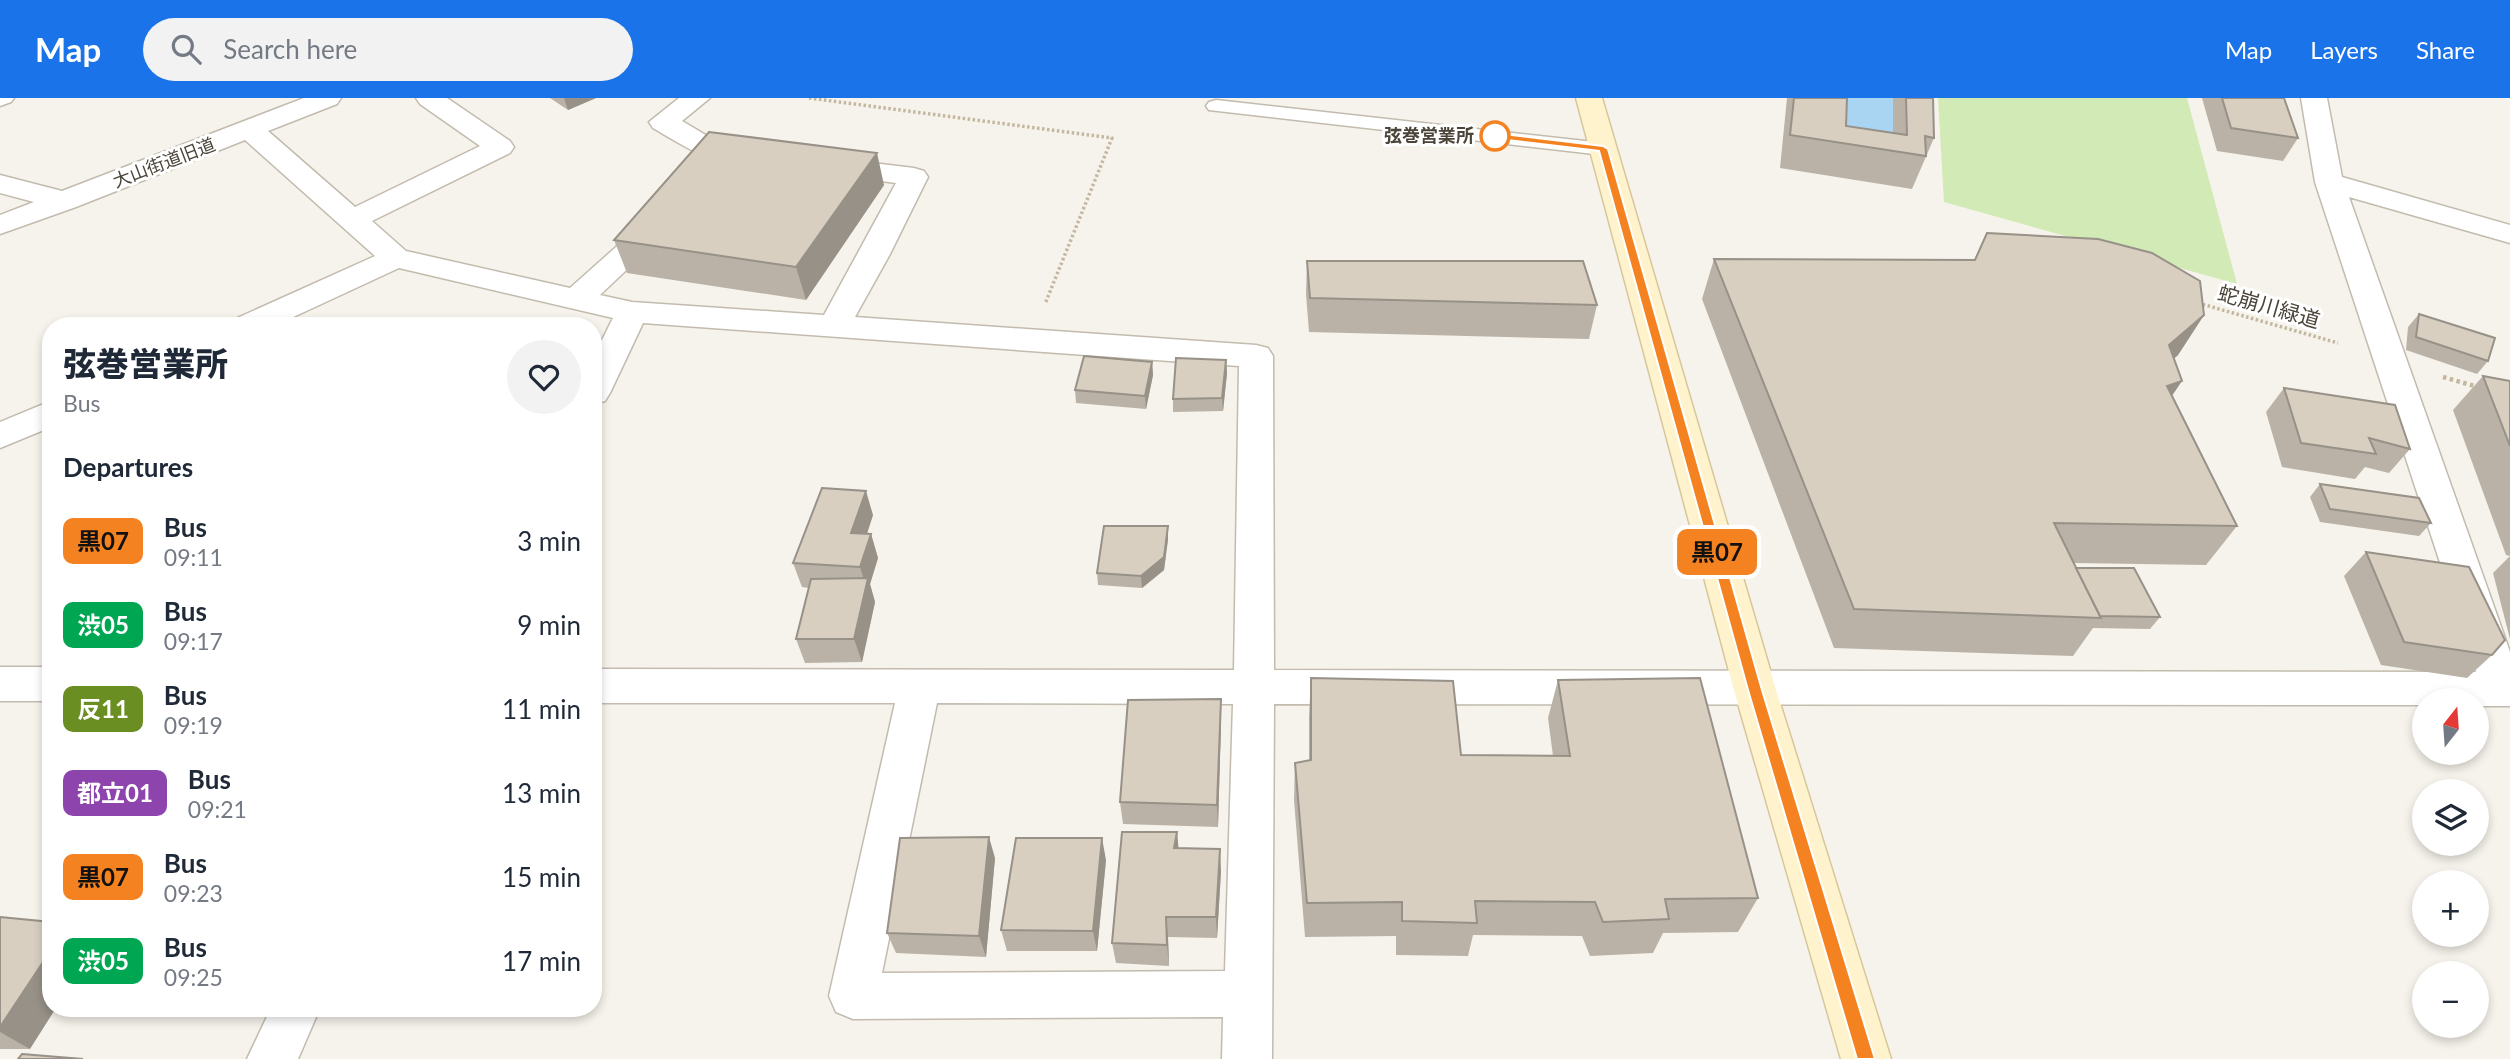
<!DOCTYPE html>
<html lang="en">
<head>
<meta charset="utf-8">
<style>
	:root { --surface:#fff; --page:#f2f2f3; --text:#1f2937; --muted:#747a83; --accent:#1a73e8 }
	body { margin:0; font-family:Lato,"Noto Sans JP",sans-serif; background:var(--page); color:var(--text); height:100vh; display:flex; flex-direction:column; font-size:26px; white-space:nowrap }
	* { box-sizing:border-box; margin:0 }
	p { font-size:23px; color:var(--muted) }
	.icon { flex:none; width:38px; height:38px; fill:none; stroke:currentColor; stroke-width:2; stroke-linecap:round; stroke-linejoin:round }
	.map { position:relative; flex:1; overflow:hidden }
	.side { position:absolute; left:42px; top:219px; width:560px; height:700px; display:flex; flex-direction:column; background:var(--surface); border-radius:28px; box-shadow:0 4px 10px #0003 }
	.side>* { flex:none }
	.badge { padding:0 14px; border-radius:10px; font-size:24px; line-height:46px }
	.needle { width:46px; rotate:17deg }
	.tools { position:absolute; left:2412px; top:590px; display:grid; gap:14px }
	.tools a { display:grid; place-items:center; width:77px; height:77px; border-radius:50%; background:var(--surface); box-shadow:0 4px 10px #0003; font-size:35px }
	.map>.badge { position:absolute; translate:-50% -50%; box-shadow:0 0 0 4px #fff }
	h2 { padding:0 21px; font-size:26px; line-height:63px }
	.round { display:grid; place-items:center; flex:none; width:74px; height:74px; border-radius:37px; background:var(--page) }
	.headline { display:flex; align-items:center; justify-content:space-between; height:119px; padding:0 21px }
	h1 { font-size:33px; font-weight:800; line-height:52px }
	ul { padding:0; list-style:none }
	li { display:flex; align-items:center; gap:21px; height:84px; padding:0 21px }
	li div { flex:1 }
	li b { display:block; font-size:26px }
	li em { font-style:normal }
	li .badge { min-width:77px; font-weight:700; text-align:center }
	header { display:flex; align-items:center; gap:42px; box-sizing:border-box; height:98px; padding:0 35px; background:var(--accent); color:#fff }
	header strong { font-size:33px }
	nav { display:flex; gap:38px; margin-inline-start:auto; font-size:24px }
	.search { width:490px; height:63px; background:var(--page); display:flex; align-items:center; gap:18px; box-sizing:border-box; padding:0 24px; border-radius:38px; color:var(--muted); font-size:26px }
	.map>svg:first-child { display:block }
	.green { fill:#d2eab5 }
	.water { fill:#a9d4f2 }
	.lines { fill:none; stroke-linecap:round; stroke-linejoin:round }
	.lane-casing { stroke:#c2bbae; stroke-width:3 }
	.street-casing { stroke:#c2bbae; stroke-width:3 }
	.secondary-casing { stroke:#d6c79b; stroke-width:3 }
	.path-far1 { stroke:#c4b79f; stroke-width:3.5; stroke-dasharray:2.5 2.5; stroke-linecap:butt }
	.path { stroke:#c4b79f; stroke-width:4.5; stroke-dasharray:3.5 3.5; stroke-linecap:butt }
	.lane { fill:#fff; fill-rule:evenodd }
	.street { fill:#fff; fill-rule:evenodd }
	.secondary { fill:#fff3cd; fill-rule:evenodd }
	.wall { fill:#bab2a6 }
	.shaded-wall { fill:#979187 }
	.building { fill:#d8cfc1; stroke:#979187; stroke-width:2 }
	.line { fill:#f58220; stroke:#fff; stroke-width:2 }
	.stop-dot { fill:#fff; stroke:#f58220; stroke-width:3.5 }
	.labels { text-anchor:middle; stroke-width:6; stroke-linejoin:round; paint-order:stroke }
	.far-stop-label { font-size:18px; font-weight:bold; fill:#4b4439; stroke:#fff; text-anchor:end }
	.far-street-label { font-size:18px; fill:#4b4439; stroke:#fff }
	.street-label { font-size:21px; fill:#4b4439; stroke:#fff }
</style>
</head>
<body>
<header>
<strong>Map</strong>
<div class="search"><svg class="icon" aria-label="search" viewBox="0 0 24 24"><circle cx="10" cy="10" r="6"/><path d="M15 15l6 6"/></svg>Search here</div>
<nav><a>Map</a><a>Layers</a><a>Share</a></nav>
</header>
<div class="map">
<svg width="2510" height="961" viewBox="0 0 2510 961">
	<rect width="100%" height="100%" fill="#f6f3ec"/>
	<!-- green -->
	<polygon class="green" points="1938,0 2187,0 2237,186 1944,104"/>
	<!-- water -->
	<polygon class="water" points="1837,0 1893,0 1894,70 1835,61"/>
	<g class="lines">
		<!-- lane casing -->
		<g class="lane-casing">
			<g id="lane">
				<polygon points="0,0 14,0 11,4 0,8"/>
				<polygon points="1216,2 1603,45 1610,47 1613,51 1610,55 1603,57 1209,12 1206,8 1209,4"/>
			</g>
		</g>
		<!-- street casing -->
		<g class="street-casing">
			<g id="street">
				<path d="M304,0H341L337,6L268,33L355,109L480,48L420,6L416,0H447L510,43L514,49L510,55L372,123L406,153L570,190L616,149L645,115L656,112L667,115L671,121L638,161L600,197L632,204L824,217L896,85L821,75L817,69L821,63L831,60L914,70L924,73L928,79L890,156L855,219L1256,247L1268,250L1273,258L1274,572L2476,574L2315,84L2301,0H2327L2342,79L2510,127V145L2349,99L2510,554V608H2476V602H2424V607L1274,606L1272,961H1222L1223,919L853,921L836,914L829,898L895,605H593V571L1234,572L1239,268L643,225L610,295L605,303L593,306V260L613,220L399,170L274,228H230L235,221L375,158L245,42L76,109L0,136V117L34,104L0,95V77L62,93ZM937,605L1233,606L1225,873L882,875Z"/>
				<path d="M679,0H710L682,23L721,46L761,52L765,58L761,64C721,74 686,49 653,30L649,24Z"/>
				<polygon points="51,303 51,329 0,350 0,324"/>
				<rect x="0" y="569" width="51" height="34"/>
				<polygon points="271,910 320,910 298,961 247,961"/>
			</g>
		</g>
		<!-- secondary casing -->
		<g class="secondary-casing">
			<polygon id="secondary" points="1576,0 1602,0 1776,592 1891,961 1841,961 1734,592"/>
		</g>
		<!-- path-far1 -->
		<g class="path-far1">
			<polyline points="809,0 1112,40 1045,206"/>
			<polyline points="2198,205 2338,245"/>
		</g>
		<!-- path -->
		<polyline class="path" points="2443,279 2478,289"/>
		<!-- lane -->
		<use href="#lane" class="lane"/>
		<!-- street -->
		<use href="#street" class="street"/>
		<!-- secondary -->
		<use href="#secondary" class="secondary"/>
	</g>
	<!-- wall -->
	<g class="wall">
		<polygon points="550,0 596,0 568,12"/>
		<polygon points="1787,0 1847,0 1846,28 1893,35 1893,0 1933,0 1934,40 1912,91 1780,70"/>
		<polygon points="2202,0 2284,0 2298,40 2283,63 2217,53"/>
		<polygon points="884,87 806,202 627,175 614,142"/>
		<polygon points="1987,135 2204,217 2178,257 2174,261 2172,298 2237,428 2206,467 2074,465 2076,470 2160,519 2150,531 2093,530 2073,558 1834,550 1702,201 1714,161 1974,162"/>
		<polygon points="1307,163 1597,207 1589,241 1309,234 1306,196"/>
		<polygon points="2419,216 2488,263 2477,276 2406,252 2408,229"/>
		<polygon points="1226,262 1227,275 1223,313 1173,314 1173,301"/>
		<polygon points="1152,264 1153,277 1146,311 1076,305 1075,292"/>
		<polygon points="2483,278 2510,283 2510,458 2506,457 2453,312"/>
		<polygon points="2284,290 2410,351 2389,375 2365,369 2355,381 2282,369 2266,314"/>
		<polygon points="2320,386 2431,425 2419,438 2320,424 2310,399"/>
		<polygon points="873,417 867,436 871,436 878,460 870,486 875,504 862,564 805,565 796,541 809,490 802,489 793,465"/>
		<polygon points="1168,441 1164,472 1142,490 1098,487 1097,475"/>
		<polygon points="2366,454 2492,557 2467,580 2381,567 2344,478"/>
		<polygon points="2510,458 2510,541 2493,475"/>
		<polygon points="1311,580 1461,657 1553,658 1548,620 1558,582 1758,800 1738,834 1663,835 1653,855 1590,858 1582,838 1473,837 1468,858 1396,857 1396,838 1305,839 1294,702 1295,665 1309,662 1309,618"/>
		<polygon points="1221,601 1221,624 1218,729 1123,726 1120,704"/>
		<polygon points="1177,734 1178,750 1221,773 1217,840 1168,839 1169,868 1116,865 1112,845"/>
		<polygon points="995,760 986,859 896,855 887,835"/>
		<polygon points="1106,762 1097,853 1007,853 1001,832"/>
		<polygon points="0,819 30,951 0,951"/>
	</g>
	<!-- shaded-wall -->
	<g class="shaded-wall">
		<polygon points="564,0 596,0 568,12"/>
		<polygon points="877,55 884,87 806,202 796,169"/>
		<polygon points="2204,217 2178,257 2143,286 2169,247"/>
		<polygon points="1226,262 1227,275 1223,313 1222,300"/>
		<polygon points="1152,264 1153,277 1146,311 1145,298"/>
		<polygon points="2182,283 2155,323 2167,288"/>
		<polygon points="866,393 873,417 859,459 851,435"/>
		<polygon points="1168,428 1168,441 1164,472 1142,490 1141,478"/>
		<polygon points="871,436 878,460 870,486 875,504 862,564 854,541 866,488 860,469"/>
		<polygon points="1221,601 1221,624 1218,729 1217,707"/>
		<polygon points="1177,734 1179,755 1174,750"/>
		<polygon points="989,739 995,760 986,859 979,838"/>
		<polygon points="1102,740 1106,762 1097,853 1093,833"/>
		<polygon points="1220,751 1221,773 1217,840 1216,819"/>
		<polygon points="1166,819 1168,839 1169,868 1167,847"/>
		<polygon points="51,852 51,910 56,910 30,951 0,934 0,929"/>
	</g>
	<!-- building -->
	<g class="building">
		<polygon points="1794,0 1847,0 1846,28 1907,37 1906,0 1933,0 1934,40 1925,38 1926,58 1790,37"/>
		<polygon points="2222,0 2284,0 2298,40 2231,30"/>
		<polygon points="709,34 877,55 796,169 614,142"/>
		<polygon points="1987,135 2098,141 2152,155 2200,183 2204,217 2169,247 2182,283 2167,288 2237,428 2054,425 2101,520 1854,511 1714,161 1975,162"/>
		<polygon points="1307,163 1583,163 1597,207 1310,200"/>
		<polygon points="2419,216 2495,240 2488,263 2416,239"/>
		<polygon points="1084,258 1152,264 1145,298 1075,292"/>
		<polygon points="1176,260 1226,262 1222,300 1173,301"/>
		<polygon points="2483,278 2510,283 2510,348"/>
		<polygon points="2284,290 2395,307 2410,351 2369,340 2376,356 2301,345"/>
		<polygon points="2320,386 2419,400 2431,425 2330,411"/>
		<polygon points="822,390 866,393 851,435 871,436 860,469 793,465"/>
		<polygon points="1104,428 1168,428 1164,459 1141,478 1097,475"/>
		<polygon points="2366,454 2469,469 2505,542 2492,557 2404,544"/>
		<polygon points="2076,470 2134,470 2160,519 2100,518"/>
		<polygon points="868,480 854,541 796,541 811,481"/>
		<polygon points="1311,580 1453,583 1461,657 1570,658 1558,582 1700,580 1758,800 1665,801 1669,821 1603,824 1595,804 1475,803 1477,825 1402,823 1402,804 1307,805 1295,665 1311,662"/>
		<polygon points="1221,601 1217,707 1120,704 1128,602"/>
		<polygon points="1122,734 1177,734 1174,750 1220,751 1216,819 1166,819 1167,847 1112,845"/>
		<polygon points="989,739 979,838 887,835 900,740"/>
		<polygon points="1016,740 1102,740 1093,833 1001,832"/>
		<polygon points="0,819 51,824 51,852 0,929"/>
		<polygon points="22,956 83,961 18,961"/>
	</g>
	<!-- line -->
	<polygon class="line" points="1495,35 1603,48 1608,51 1762,592 1875,961 1857,961 1748,592 1599,53 1491,40 1491,36"/>
	<!-- markers -->
	<circle class="stop-dot" cx="1495" cy="38" r="14"/>
	<g class="labels">
		<!-- far-stop labels -->
		<g class="far-stop-label">
			<text x="1474" y="44">弦巻営業所</text>
		</g>
		<!-- far-street labels -->
		<g class="far-street-label">
			<text transform="translate(164 65) rotate(-21)" y="6">大山街道旧道</text>
		</g>
		<!-- street labels -->
		<g class="street-label">
			<text transform="translate(2269 209) rotate(16)" y="7">蛇崩川緑道</text>
		</g>
	</g>
</svg>
<div class="tools">
<a><svg class="needle" viewBox="-14 -14 28 28"><path d="M0-13l5 13h-10z" fill="#e53935"/><path d="M0 13l5-13h-10z" fill="#747a83"/></svg></a>
<a><svg class="icon" aria-label="layers" viewBox="0 0 24 24"><path d="M12 4l9 5-9 5-9-5zM3 14l9 5 9-5"/></svg></a>
<a>+</a>
<a>−</a>
</div>
<b class="badge" style="left:1717px;top:454px;background:#f58220;color:#111">黒07</b>
<section class="side">
<div class="headline"><div><h1>弦巻営業所</h1><p>Bus</p></div><a class="round"><svg class="icon" aria-label="heart" viewBox="0 0 24 24"><path d="M12 20l-8-8c-3-5 5-10 8-4 3-6 11-1 8 4z"/></svg></a></div>
<h2>Departures</h2>
<ul>
<li><span class="badge" style="background:#f58220;color:#111">黒07</span><div><b>Bus</b><p>09:11</p></div><em>3 min</em></li>
<li><span class="badge" style="background:#00a651;color:#fff">渋05</span><div><b>Bus</b><p>09:17</p></div><em>9 min</em></li>
<li><span class="badge" style="background:#6b8e23;color:#fff">反11</span><div><b>Bus</b><p>09:19</p></div><em>11 min</em></li>
<li><span class="badge" style="background:#8e44ad;color:#fff">都立01</span><div><b>Bus</b><p>09:21</p></div><em>13 min</em></li>
<li><span class="badge" style="background:#f58220;color:#111">黒07</span><div><b>Bus</b><p>09:23</p></div><em>15 min</em></li>
<li><span class="badge" style="background:#00a651;color:#fff">渋05</span><div><b>Bus</b><p>09:25</p></div><em>17 min</em></li>
</ul>
</section>
</div>
</body>
</html>
